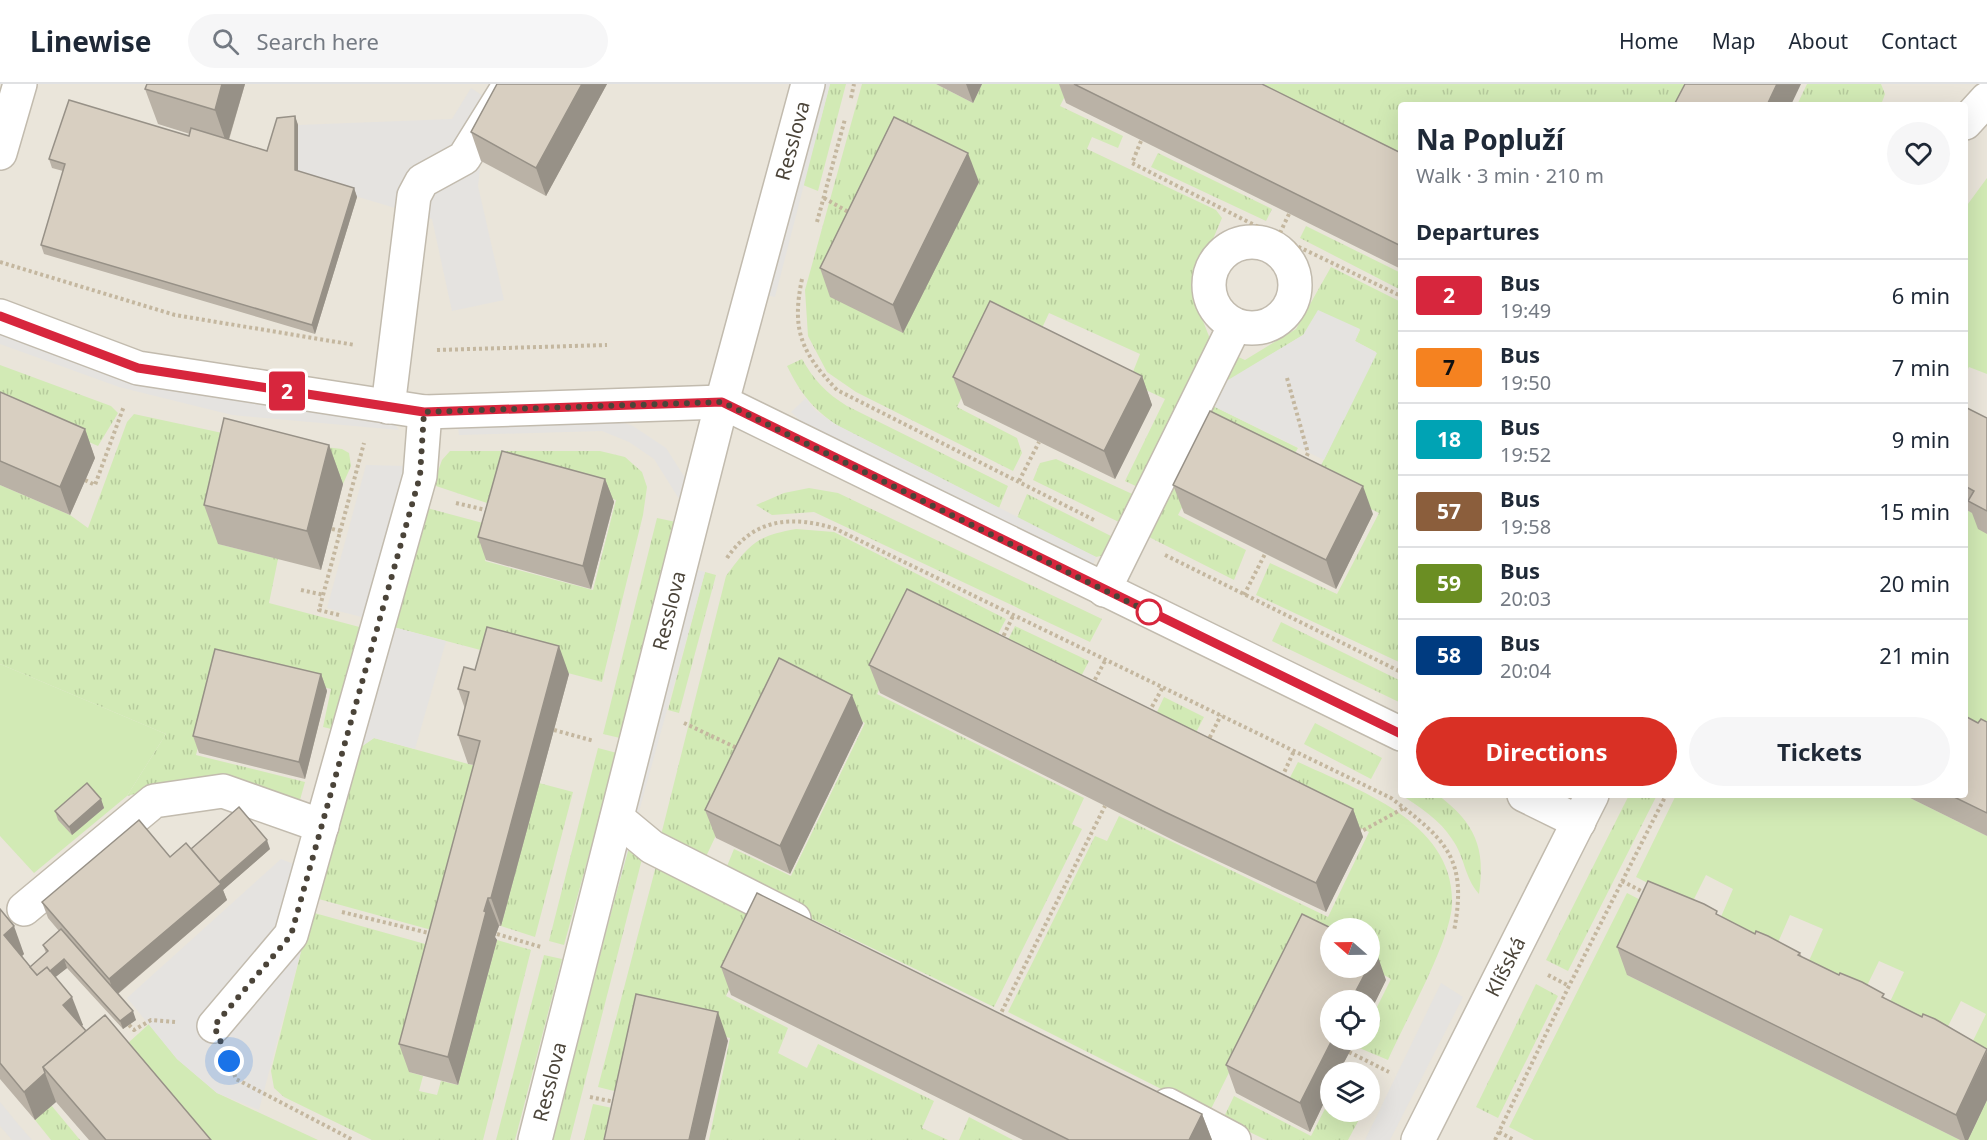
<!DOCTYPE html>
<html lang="en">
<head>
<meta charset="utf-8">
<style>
	:root { --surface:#fff; --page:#f6f6f7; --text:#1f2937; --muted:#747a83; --line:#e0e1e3; --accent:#d93025 }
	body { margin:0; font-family:"Noto Sans",sans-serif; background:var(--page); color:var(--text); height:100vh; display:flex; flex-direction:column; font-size:22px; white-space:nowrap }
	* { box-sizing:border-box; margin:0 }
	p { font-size:20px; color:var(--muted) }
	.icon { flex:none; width:33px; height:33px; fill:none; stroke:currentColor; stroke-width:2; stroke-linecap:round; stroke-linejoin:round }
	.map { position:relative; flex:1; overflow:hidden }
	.side { position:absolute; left:1398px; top:18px; width:570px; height:696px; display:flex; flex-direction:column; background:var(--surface); border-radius:6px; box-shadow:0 6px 24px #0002 }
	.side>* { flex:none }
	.badge { padding:0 12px; border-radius:4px; font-size:21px; line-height:39px }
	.needle { width:39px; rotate:290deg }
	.tools { position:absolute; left:1320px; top:834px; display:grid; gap:12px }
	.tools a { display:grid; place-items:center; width:60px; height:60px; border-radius:50%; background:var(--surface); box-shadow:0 6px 24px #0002; font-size:30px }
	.you { position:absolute; width:30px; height:30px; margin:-15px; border:4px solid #fff; border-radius:50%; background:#1a73e8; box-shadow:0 0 0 9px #1a73e833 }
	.map>.badge { position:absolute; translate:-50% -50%; box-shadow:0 0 0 3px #fff }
	h2 { padding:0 18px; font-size:22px; line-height:54px }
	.round { display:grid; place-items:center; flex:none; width:63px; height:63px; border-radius:32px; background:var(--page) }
	.headline { display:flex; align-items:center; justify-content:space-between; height:102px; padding:0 18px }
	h1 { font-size:28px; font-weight:700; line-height:45px }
	.primary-button { display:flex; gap:12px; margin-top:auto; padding:12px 18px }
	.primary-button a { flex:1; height:69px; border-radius:36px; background:var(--accent); color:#fff; font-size:24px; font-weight:700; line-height:69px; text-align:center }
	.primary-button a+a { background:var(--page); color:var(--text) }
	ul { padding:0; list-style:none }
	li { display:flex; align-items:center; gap:18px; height:72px; padding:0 18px; border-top:2px solid var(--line) }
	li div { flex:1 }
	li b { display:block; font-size:22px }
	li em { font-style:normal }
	li .badge { min-width:66px; font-weight:700; text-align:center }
	header { display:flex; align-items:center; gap:36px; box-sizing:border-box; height:84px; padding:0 30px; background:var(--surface); border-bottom:2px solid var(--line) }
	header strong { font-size:28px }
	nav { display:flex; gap:33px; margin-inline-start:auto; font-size:21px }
	.search { width:420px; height:54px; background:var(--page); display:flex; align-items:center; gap:15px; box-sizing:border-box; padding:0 21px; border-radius:33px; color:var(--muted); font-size:22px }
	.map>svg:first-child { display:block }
	.residential { fill:#eae5da; fill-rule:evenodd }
	.grass { fill:url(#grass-tufts) }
	.garden { fill:#d2eab5 }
	.parking { fill:#e5e3e0 }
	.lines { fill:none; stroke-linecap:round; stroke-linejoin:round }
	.minor-casing { stroke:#c2bbae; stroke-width:36 }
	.path { stroke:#c4b79f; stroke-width:4; stroke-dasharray:3 3; stroke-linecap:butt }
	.minor { stroke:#fff; stroke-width:33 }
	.wall { fill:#bab2a6 }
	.shaded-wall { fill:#979187 }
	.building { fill:#d8cfc1; stroke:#979187; stroke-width:1.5 }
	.line-casing { stroke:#fff; stroke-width:14 }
	.line { stroke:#d7263d; stroke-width:9 }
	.walk { stroke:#4b4439; stroke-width:6; stroke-dasharray:0 10.8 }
	.stop-dot { fill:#fff; stroke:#d7263d; stroke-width:3 }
	.labels { text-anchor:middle; stroke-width:6; stroke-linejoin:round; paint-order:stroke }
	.street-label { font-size:20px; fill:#4b4439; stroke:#fff }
</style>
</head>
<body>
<header>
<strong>Linewise</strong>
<div class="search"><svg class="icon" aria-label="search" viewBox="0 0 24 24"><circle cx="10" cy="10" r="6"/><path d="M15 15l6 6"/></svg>Search here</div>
<nav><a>Home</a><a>Map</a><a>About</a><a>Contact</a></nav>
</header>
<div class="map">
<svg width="1987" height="1056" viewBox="0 0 1987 1056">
	<defs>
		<pattern id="grass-tufts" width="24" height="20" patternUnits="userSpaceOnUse" patternTransform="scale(1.5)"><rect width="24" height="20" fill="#d2eab5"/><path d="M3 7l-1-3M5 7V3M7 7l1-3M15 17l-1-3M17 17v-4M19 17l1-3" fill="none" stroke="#b6ca9c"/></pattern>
	</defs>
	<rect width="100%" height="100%" fill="#f6f3ec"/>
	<!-- residential -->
	<path class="residential" d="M0,0H1987V1056H0ZM1401,21H1965V711H1401ZM1330,844H1370V884H1330ZM1330,916H1370V956H1330ZM1330,988H1370V1028H1330Z"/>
	<!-- grass -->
	<g class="grass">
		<polygon points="830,0 846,0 818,107 803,101"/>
		<polygon points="862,0 936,0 973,19 982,0 1071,0 1060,22 1123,52 1118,64 1092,53 1087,65 1216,126 1222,134 1198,190 1196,219 1212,260 1144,406 1125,397 1165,315 1129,298 1140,270 1049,229 1036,257 998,238 957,323 1017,354 1022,369 1013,387 856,308 827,288 808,252 805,206"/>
		<polygon points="1226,0 1704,0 1694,21 1401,21 1401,86"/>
		<polygon points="1807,0 1881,0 1885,10 1881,21 1797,21"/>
		<polygon points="1158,69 1272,125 1266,137 1151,83"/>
		<polygon points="1306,142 1401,189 1401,206 1300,154"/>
		<polygon points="1331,183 1401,218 1401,579 1256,511 1270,479 1337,510 1379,429 1314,396 1376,268 1355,257 1360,246 1303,251 1228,297 1222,292 1234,271 1245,276 1296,245"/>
		<path d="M802,275C814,296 826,309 847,322L1008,402L999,424L838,342C812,324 801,310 787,282Z"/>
		<polygon points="0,281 111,322 118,329 98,362 0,319"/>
		<polygon points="1207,319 1298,364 1287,383 1220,350 1178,431 1246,466 1234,496 1143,450"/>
		<path d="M134,330L241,353L342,365L349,369L351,382L343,400L238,373L218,460L278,475L269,519L367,545L340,647L323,643L331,605L219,578L196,671L305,698L300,716C279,716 261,705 242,699C202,688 165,702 127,712L166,650L0,580V401L70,431L88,444L127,338Z"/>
		<polygon points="450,367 600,367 625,373 642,388 647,403 643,431 602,598 393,543 427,424 494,442 485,477 593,506 616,416 509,388 499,423 433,401 442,376"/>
		<polygon points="1056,375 1141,414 1127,442 1033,396 1040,379"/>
		<polygon points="809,404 838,409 1102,535 1090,558 814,428 772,431 756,421 784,409"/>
		<polygon points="1027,410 1117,455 1105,471 1096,473 1017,434"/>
		<polygon points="657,434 676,438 620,654 603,650"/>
		<path d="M796,445L834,448L1006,535L989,567L916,531L877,610L1084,714L1072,740L1082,745L994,923L723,792L734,765L791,792L865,639L788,599L702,781L659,759L726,492C750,460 756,452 796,445Z"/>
		<polygon points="705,488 716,491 679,629 668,626"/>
		<polygon points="1281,538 1401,597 1401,619 1272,557"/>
		<polygon points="1015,542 1089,577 1073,608 1000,572"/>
		<polygon points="1164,613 1204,633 1188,664 1149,645"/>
		<polygon points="1315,639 1382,674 1371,695 1304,660"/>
		<polygon points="374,654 490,686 446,850 315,814 358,665"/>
		<polygon points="598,664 617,669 564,861 549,857"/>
		<path d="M1298,678C1358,706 1455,738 1452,820C1451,857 1404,939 1388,976L1357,963L1360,956H1370V937L1391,895L1370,883V844H1330L1298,849L1209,1029L1008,928L1095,752L1107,757L1119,732L1328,833L1369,748L1283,707Z"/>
		<polygon points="539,699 573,708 535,853 501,842"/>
		<path d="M1401,711H1438C1475,739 1486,764 1479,810C1464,793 1465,773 1452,755C1440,736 1420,723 1401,711Z"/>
		<polygon points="1629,711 1657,711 1568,887 1546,876"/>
		<polygon points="627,766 642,775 570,1056 553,1056"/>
		<polygon points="656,782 763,833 726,912 788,944 778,969 807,984 818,960 934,1017 922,1044 948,1056 709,1056 730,954 643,934 626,1010 598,1003"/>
		<polygon points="311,828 443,865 409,988 423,992 419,1007 437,1011 441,997 458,1001 497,856 531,866 483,1056 372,1056 284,1013 274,1004 271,987"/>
		<polygon points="544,871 562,875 515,1056 496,1056"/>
		<polygon points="1536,900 1558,912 1498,1034 1476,1023"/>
		<polygon points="1234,1012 1311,1052 1330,1015 1330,1028 1363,1028 1348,1056 1266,1056 1223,1035"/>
		<polygon points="593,1020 622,1026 616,1056 584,1056"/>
		<polygon points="51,1021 80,1056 51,1056 35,1036"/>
		<polygon points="969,1033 1013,1056 959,1056"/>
	</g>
	<!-- garden -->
	<g class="garden">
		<polygon points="1987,94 1987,290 1969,283 1965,291 1965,124"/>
		<polygon points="1965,425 1984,435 1987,450 1987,645 1965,634"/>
		<polygon points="0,580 166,650 127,712 34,789 0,752"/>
		<polygon points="1676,711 1904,711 1987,752 1987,969 1971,961 1986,930 1961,917 1945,948 1889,920 1904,888 1879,877 1864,908 1808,879 1823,845 1790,831 1776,863 1720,835 1733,805 1706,791 1691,821 1636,793"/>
		<polygon points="1627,809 1658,825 1627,891 1960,1056 1534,1056 1509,1043"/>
		<polygon points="149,940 177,975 217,1009 318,1056 202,1056 127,960"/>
		<polygon points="1987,1016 1987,1056 1968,1056"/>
	</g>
	<!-- parking -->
	<g class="parking">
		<polygon points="814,0 830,0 775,213 758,209"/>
		<polygon points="471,4 498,22 481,76 478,102 504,216 452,227 432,135 298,95 298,41 452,35"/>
		<polygon points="1318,226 1360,245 1355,257 1377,269 1324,376 1207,319 1222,292 1228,296 1303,251"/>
		<polygon points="0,242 125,289 236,316 388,331 399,346 232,331 119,303 0,260"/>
		<polygon points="806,314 815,326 835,340 1096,473 1090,489 814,349 791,328"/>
		<polygon points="604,332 633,342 666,364 687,397 681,418 654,375 629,358 602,347 459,351 458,344 467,334"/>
		<polygon points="366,381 407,382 369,535 327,524"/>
		<polygon points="691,484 705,488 585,923 553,1056 541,1056"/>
		<polygon points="393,543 446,557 415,665 374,654 358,665"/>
		<polygon points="281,775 321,791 259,1026 217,1009 177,975 127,914"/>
		<polygon points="1441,899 1463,913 1390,1056 1365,1056"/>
		<polygon points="0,1018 18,1040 32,1056 12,1056 0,1042"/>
	</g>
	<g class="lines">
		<!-- minor casing -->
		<g class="minor-casing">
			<g id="minor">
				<polyline points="1965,39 1987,15"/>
				<polyline points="0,69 20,0"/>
				<circle cx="1252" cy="201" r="43"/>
				<polyline points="0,232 138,284 425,328 722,318 1401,650"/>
				<polyline points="388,323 414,112 422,97 464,74 510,0"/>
				<polyline points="1104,506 1235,241"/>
				<polyline points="1524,711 1579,738"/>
				<polyline points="617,734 652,763 794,835"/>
				<polyline points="24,825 154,717 223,707 322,742"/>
				<polyline points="214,942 291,851 420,392 425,328"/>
				<polyline points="1168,1021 1234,1056"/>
				<path id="s1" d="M535,1056L722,318L808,0"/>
				<path id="s2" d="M1418,1056L1592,711"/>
			</g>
		</g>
		<!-- path -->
		<g class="path">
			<polyline points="851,14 854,0"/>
			<polyline points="1141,57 1132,79 1278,153 1273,163"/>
			<polyline points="824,114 852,130"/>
			<polyline points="1289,130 1278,153 1401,212"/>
			<polyline points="817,138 845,35"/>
			<polyline points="0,178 175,231 355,261"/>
			<path d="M802,195C791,247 802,269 837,306L1094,436"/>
			<polyline points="437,266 607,261"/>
			<polyline points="1287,294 1308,369 1305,376"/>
			<polyline points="85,396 95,401 124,322"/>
			<polyline points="1019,397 1039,358"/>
			<polyline points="456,419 490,427"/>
			<polyline points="332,445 341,447"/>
			<polyline points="1165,471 1401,588"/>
			<path d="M727,474C754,434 793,431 836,445L1391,714C1446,756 1468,774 1454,847"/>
			<polyline points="301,506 324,511"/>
			<polyline points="1244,511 1265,470"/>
			<polyline points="339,531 319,526 364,359"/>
			<polyline points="1001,557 1014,530"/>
			<polyline points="1092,601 1106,575"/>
			<polyline points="1149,628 1163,603"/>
			<polyline points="684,639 739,665"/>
			<polyline points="554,646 594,657"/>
			<polyline points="1207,659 1221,631"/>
			<polyline points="1282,693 1294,667"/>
			<polyline points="1358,745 1362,747 1404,724"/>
			<polyline points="1622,797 1645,809"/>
			<polyline points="342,828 433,850"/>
			<polyline points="497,850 541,863"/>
			<polyline points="1548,891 1569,902"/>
			<polyline points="999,933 1105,722"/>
			<polyline points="129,941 134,946 151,936 175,938"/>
			<polyline points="1349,968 1389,988"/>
			<polyline points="230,979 236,995 353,1056"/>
			<polyline points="590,1013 615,1018"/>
			<polyline points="1499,1048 1514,1056"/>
			<polyline points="1495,1056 1569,902 1666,711"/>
		</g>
		<!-- minor -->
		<use href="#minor" class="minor"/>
	</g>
	<!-- wall -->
	<g class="wall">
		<polygon points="245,0 229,56 267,67 295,32 298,41 298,87 354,104 357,113 315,250 44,170 41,161 63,87 52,84 49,75 189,52 190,50 158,40 145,5"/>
		<polygon points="497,0 607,0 546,112 481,77 471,48"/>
		<polygon points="936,0 982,0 973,19"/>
		<polygon points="1059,0 1262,0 1401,69 1401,185 1066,19"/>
		<polygon points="979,98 903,249 830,213 820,184"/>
		<polygon points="1142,292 1152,321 1115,395 964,321 953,293"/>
		<polygon points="0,308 85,345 95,374 70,431 0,401"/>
		<polygon points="1965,317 1967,324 1987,334 1987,450 1978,445 1972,429 1965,425"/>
		<polygon points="329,361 343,400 321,486 218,460 204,421"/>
		<polygon points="605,395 614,418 591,505 486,476 478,453"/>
		<polygon points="1173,401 1373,430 1336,505 1184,429"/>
		<polygon points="869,581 1353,725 1363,753 1326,828 1175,757 880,609"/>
		<polygon points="475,586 569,590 501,842 499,842 495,853 497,856 458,1001 409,988 399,960 474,681 468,680 458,651 465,625 458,605"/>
		<polygon points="321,590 327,607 305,695 199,669 193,652"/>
		<polygon points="1987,638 1987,752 1904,711 1965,711 1978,639"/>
		<polygon points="863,639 790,790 716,754 705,726"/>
		<polygon points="101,715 104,724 72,751 58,736 55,727"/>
		<polygon points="191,765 270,765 223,806 227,816 118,910 136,936 123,945 67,884 55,893 83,941 81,942 86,947 211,1056 89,1056 56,1018 35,1036 0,995 0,825 24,870 22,872 30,883 46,869 43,861 59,847 48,834 42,818"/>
		<polygon points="1719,832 1755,850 1800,869 1802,873 1987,965 1987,1016 1968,1056 1960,1056 1627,891 1617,863"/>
		<polygon points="721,883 1202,1030 1212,1056 1023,1056 731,911"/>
		<polygon points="1386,896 1339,988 1330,988 1330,1006 1310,1048 1236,1009 1226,981"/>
	</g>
	<!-- shaded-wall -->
	<g class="shaded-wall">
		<polygon points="222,0 245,0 227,61 215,26"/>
		<polygon points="582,0 607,0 546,112 536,84"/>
		<polygon points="966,0 982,0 973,19"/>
		<polygon points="1777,0 1801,0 1791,21 1767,21"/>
		<polygon points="295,32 298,41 298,95 295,86"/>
		<polygon points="968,69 979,98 903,249 893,221"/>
		<polygon points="354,104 357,113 315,250 312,241"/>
		<polygon points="1142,292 1152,321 1115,395 1104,367"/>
		<polygon points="85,345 95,374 70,431 60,403"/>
		<polygon points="329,361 343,400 321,486 307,447"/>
		<polygon points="605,395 614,418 591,505 583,482"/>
		<polygon points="1363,402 1373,430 1336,505 1326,476"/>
		<polygon points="559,562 569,590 501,842 491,814"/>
		<polygon points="321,590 327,607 305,695 299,678"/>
		<polygon points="852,611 863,639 790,790 780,762"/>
		<polygon points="101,715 104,724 72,751 69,743"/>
		<polygon points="1353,725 1363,753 1326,828 1316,799"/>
		<polygon points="267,756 270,765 223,806 227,816 115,912 109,895"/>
		<polygon points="488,814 499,842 495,853 497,856 458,1001 448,973"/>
		<polygon points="14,842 24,870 14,880 4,851"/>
		<polygon points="1376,867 1386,896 1370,929 1370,916 1351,916 1368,884 1370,884 1370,880"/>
		<polygon points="64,875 67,884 38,907 35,899"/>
		<polygon points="72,913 83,941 73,949 63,921"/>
		<polygon points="133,927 136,936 123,945 120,937"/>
		<polygon points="718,928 728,957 705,1056 689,1056"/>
		<polygon points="1332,956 1356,956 1339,988 1330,988 1330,1006 1310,1048 1300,1019"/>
		<polygon points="1987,967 1987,1016 1968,1056 1965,1056 1956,1031"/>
		<polygon points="45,989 56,1018 35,1036 24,1008"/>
		<polygon points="1202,1030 1212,1056 1189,1056"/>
	</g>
	<!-- building -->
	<g class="building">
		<polygon points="147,0 222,0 215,26 145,5"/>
		<polygon points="497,0 582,0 536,84 471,48"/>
		<polygon points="1074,0 1262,0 1401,69 1401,162"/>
		<polygon points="1685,0 1777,0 1767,21 1674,21"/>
		<polygon points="69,16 189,52 191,44 267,67 277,34 295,32 295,86 354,104 312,241 41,161 65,80 49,75"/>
		<polygon points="894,33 968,69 893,221 820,184"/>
		<polygon points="990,217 1142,292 1104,367 953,293"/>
		<polygon points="0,308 85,345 60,403 0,377"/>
		<polygon points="1965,323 1987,334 1987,427 1968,417 1974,407 1965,402"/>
		<polygon points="1210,327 1363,402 1326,476 1173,401"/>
		<polygon points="224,334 329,361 307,447 204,421"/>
		<polygon points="502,367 605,395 583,482 478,453"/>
		<polygon points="907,505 1353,725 1316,799 1165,728 869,581"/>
		<polygon points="487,543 559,562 491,814 488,814 484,827 486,828 448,973 399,960 480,657 458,651 469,608 458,605 464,583 475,586"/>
		<polygon points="215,565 321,590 299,678 193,652"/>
		<polygon points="779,574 852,611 780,762 705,726"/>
		<polygon points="1965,632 1978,639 1981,635 1987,638 1987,729 1950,711 1965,711"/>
		<polygon points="87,699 101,715 69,743 55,727"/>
		<polygon points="239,723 267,756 219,798 191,765"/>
		<polygon points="139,736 170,773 186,759 221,800 109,895 42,818"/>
		<polygon points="1648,797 1704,820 1717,827 1716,830 1755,850 1756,847 1768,852 1800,869 1798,871 1839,891 1840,889 1862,898 1884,910 1882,913 1922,933 1923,930 1935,935 1987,965 1956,1031 1617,863"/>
		<polygon points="757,809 1202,1030 1189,1056 1069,1056 721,883"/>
		<polygon points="0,825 14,842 4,851 37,891 47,883 72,913 63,921 86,947 43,983 45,989 24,1008 0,979"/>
		<polygon points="1302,830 1331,844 1330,884 1368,884 1351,916 1330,916 1330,956 1332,956 1300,1019 1226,981"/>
		<polygon points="61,845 133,927 120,937 64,875 50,887 47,883 37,891 30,883 48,867 43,861"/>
		<polygon points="1370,864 1376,867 1370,880"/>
		<polygon points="636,910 718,928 689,1056 604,1056"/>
		<polygon points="105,931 211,1056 106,1056 43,983"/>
	</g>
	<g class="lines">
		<!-- line casing -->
		<g class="line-casing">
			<polyline id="line" points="0,232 138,284 424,328 722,318 1401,650"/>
		</g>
		<!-- line -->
		<use href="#line" class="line"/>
		<!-- walk -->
		<polyline class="walk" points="229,977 214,942 291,851 420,392 424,328 722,318 1151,529 1149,528"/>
	</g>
	<!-- markers -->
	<circle class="stop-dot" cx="1149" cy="528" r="12"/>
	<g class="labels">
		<!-- street labels -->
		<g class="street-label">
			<text dy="7" stroke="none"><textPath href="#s1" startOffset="1032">Resslova</textPath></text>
			<text dy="7" stroke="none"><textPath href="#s1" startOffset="546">Resslova</textPath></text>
			<text dy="7" stroke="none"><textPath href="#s2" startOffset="194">Klíšská</textPath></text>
			<text dy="7" stroke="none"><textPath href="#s1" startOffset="60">Resslova</textPath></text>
		</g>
	</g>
</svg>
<div class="tools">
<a><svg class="needle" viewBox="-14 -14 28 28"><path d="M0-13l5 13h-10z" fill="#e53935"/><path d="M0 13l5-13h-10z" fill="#747a83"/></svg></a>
<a><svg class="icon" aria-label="locate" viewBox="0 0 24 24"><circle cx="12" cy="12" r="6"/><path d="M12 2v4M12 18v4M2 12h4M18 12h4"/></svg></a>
<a><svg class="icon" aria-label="layers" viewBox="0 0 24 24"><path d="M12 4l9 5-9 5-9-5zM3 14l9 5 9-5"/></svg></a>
</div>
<div class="you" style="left:229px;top:977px"></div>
<b class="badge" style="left:287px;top:307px;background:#d7263d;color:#fff">2</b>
<section class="side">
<div class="headline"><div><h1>Na Popluží</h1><p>Walk · 3 min · 210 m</p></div><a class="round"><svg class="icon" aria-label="heart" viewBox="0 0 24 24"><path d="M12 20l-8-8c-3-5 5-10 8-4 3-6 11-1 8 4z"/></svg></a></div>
<h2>Departures</h2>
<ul>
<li><span class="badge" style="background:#d7263d;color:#fff">2</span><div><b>Bus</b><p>19:49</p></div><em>6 min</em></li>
<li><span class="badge" style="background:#f58220;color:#111">7</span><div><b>Bus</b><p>19:50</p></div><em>7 min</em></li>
<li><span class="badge" style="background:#00a3b4;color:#fff">18</span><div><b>Bus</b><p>19:52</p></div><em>9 min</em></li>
<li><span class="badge" style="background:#8b5e3c;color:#fff">57</span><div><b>Bus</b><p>19:58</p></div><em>15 min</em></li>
<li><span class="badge" style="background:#6b8e23;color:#fff">59</span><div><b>Bus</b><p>20:03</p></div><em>20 min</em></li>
<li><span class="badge" style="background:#003b80;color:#fff">58</span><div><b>Bus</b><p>20:04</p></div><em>21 min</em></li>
</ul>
<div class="primary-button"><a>Directions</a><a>Tickets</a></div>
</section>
</div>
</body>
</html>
